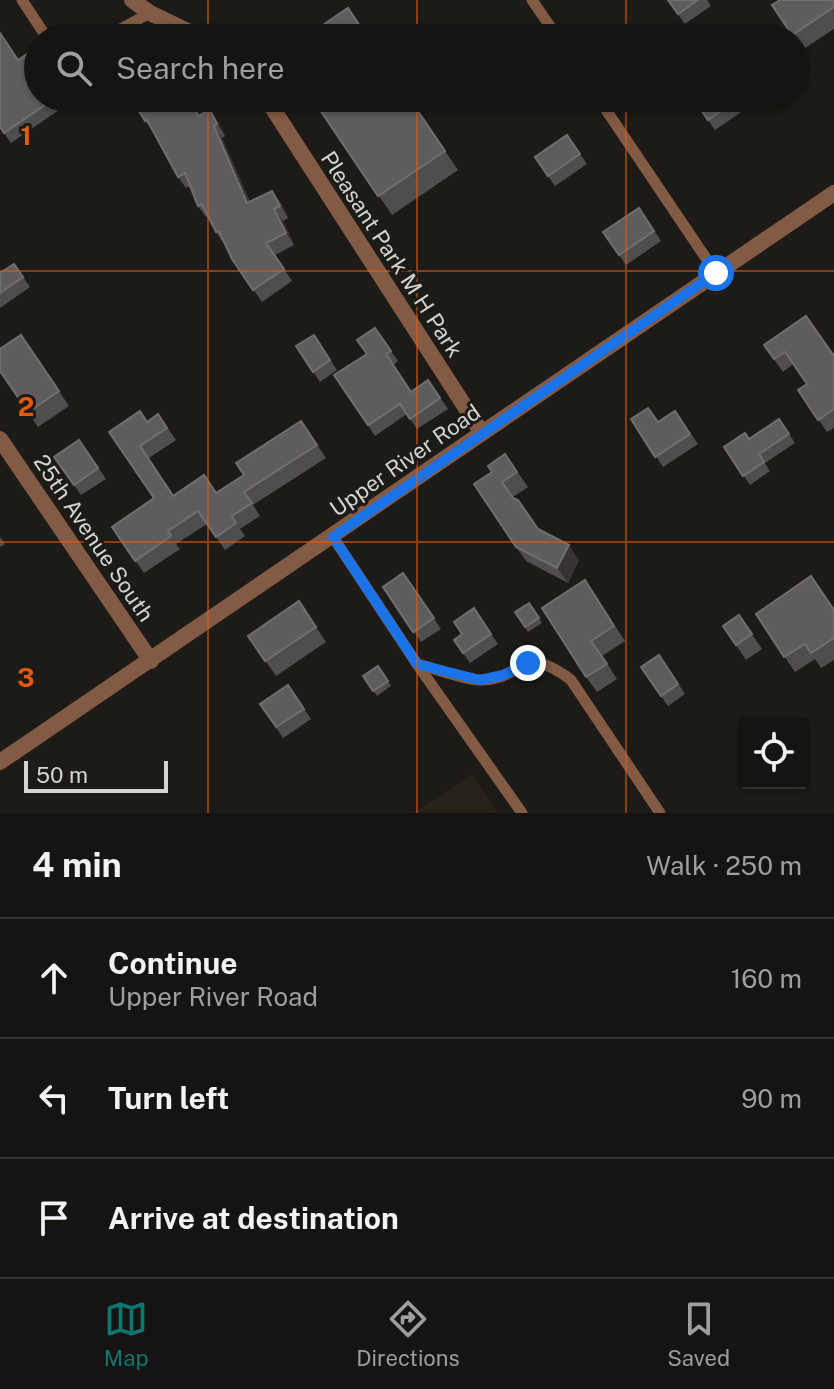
<!DOCTYPE html>
<meta charset="utf-8">
<style>
body{margin:0;font-family:"Public Sans",sans-serif;background:#1f1d1b;color:#f1f3f6}
.controls{position:absolute;right:24px;bottom:24px;display:grid;overflow:hidden;border-radius:8px;box-shadow:0 2px 6px #0004}
.controls button{width:72px;height:72px;display:grid;place-items:center;padding:0;border:0;border-bottom:2px solid #353332;background:#161412;color:#f1f3f6;font:40px sans-serif}
.scale{position:absolute;left:24px;bottom:20px;width:144px;box-sizing:border-box;padding-left:8px;border:4px solid #d5d4d2;border-top:0;font-size:22px;line-height:28px;white-space:nowrap;color:#d5d4d2;-webkit-text-stroke:6px #1d1b18;paint-order:stroke}
.stop{position:absolute;width:24px;height:24px;margin:-18px;border:6px solid #1a73e8;border-radius:50%;background:#fff}
.stop.end{background:#1a73e8;border-color:#fff;box-shadow:0 2px 8px #0008}
.list{margin:0;padding:0;list-style:none}
h2{display:flex;justify-content:space-between;align-items:center;height:104px;margin:0;padding:0 32px;font-size:34px}
h2 small{font-size:26px;font-weight:400;color:#9e9e9f}
.list li{display:grid;grid-template-columns:52px 1fr auto;gap:24px;align-items:center;box-sizing:border-box;height:120px;padding:0 32px;border-top:2px solid #353332}
.list b{display:block;font-size:30px;white-space:nowrap}
.list p{margin:0;font-size:26px;white-space:nowrap;color:#9e9e9f}
.list em{font-size:26px;font-style:normal;color:#9e9e9f}
.icon{flex:none;width:44px;height:44px;fill:none;stroke:currentColor;stroke-width:2;stroke-linecap:round;stroke-linejoin:round}
.map{position:relative;flex:none;width:834px;height:813px;overflow:hidden}
.search{position:absolute;background:#161412;box-shadow:0 2px 6px #0004;left:24px;right:24px;top:24px;height:88px;display:flex;align-items:center;gap:20px;box-sizing:border-box;padding:0 28px;border-radius:44px;color:#9e9e9f;font-size:30px}
.sheet{height:464px;background:#161412}
nav{display:flex;justify-content:space-around;align-items:center;box-sizing:border-box;height:112px;border-top:2px solid #353332;background:#161412;font-size:22px;color:#9e9e9f}
nav a{display:grid;justify-items:center;gap:4px}
nav .on{color:#0f766e}
.map>svg:first-child{display:block}
.built{fill:#262119}
.lines{fill:none;stroke-linecap:round;stroke-linejoin:round}
.lane{stroke:#835b45;stroke-width:11}
.street{stroke:#835b45;stroke-width:16}
.wall{fill:#504d50}
.shaded-wall{fill:#363334}
.building{fill:#5e5c5e;stroke:#716e70;stroke-width:2}
.route{stroke:#1a73e8;stroke-width:10}
.grid{fill:none;stroke:#e8590c;stroke-width:2;stroke-opacity:0.55}
.labels{text-anchor:middle;stroke-width:6;stroke-linejoin:round;paint-order:stroke}
.street-label{font-size:22px;fill:#d5d4d2;stroke:#1d1b18}
.grid-label{font-size:26px;text-anchor:middle;font-weight:bold;fill:#e8590c;stroke:#1d1b18;stroke-width:6;stroke-linejoin:round;paint-order:stroke}
</style>
<div class="map">
<svg width="834" height="813" viewBox="0 0 834 813">
<rect width="100%" height="100%" fill="#1d1b18"/>
<!-- built -->
<path class="built" d="M472 774 498 813H413Z"/>
<g class="lines">
<!-- lane -->
<g class="lane">
<path d="M22 0 47 38"/>
<path d="M532 0 558 38"/>
<path d="M104 38 150 13"/>
<path d="M598 98 716 273"/>
<path d="M333 537 417 664"/>
<path d="M522 813 417 664C437 669 459 678 478 680 521 682 522 642 571 680L660 813"/>
</g>
<!-- street -->
<g class="street">
<path d="M132 0 150 13 202 38"/>
<path d="M266 98 482 433"/>
<path d="M0 439 151 661"/>
<path d="M0 762 834 193"/>
</g>
</g>
<!-- wall -->
<g class="wall">
<path d="M668 0H707L711 6 685 24Z"/>
<path d="M834 0V29L802 50 796 41V38H794L772 5Z"/>
<path d="M38 98H66L69 103 11 143 0 127Z"/>
<path d="M131 98 200 115 218 122 225 136 222 138 250 202 272 191 281 203 288 218 283 221 294 245 275 255 292 281 262 302 232 259 225 244H224L216 232 208 216 206 217 198 206 190 186 186 188 178 177 154 132 145 121Z"/>
<path d="M312 98H409L458 170 392 215Z"/>
<path d="M693 98H744L750 106 715 130Z"/>
<path d="M567 135 587 164 555 186 535 157Z"/>
<path d="M639 208 661 241 626 265 603 232Z"/>
<path d="M14 264 30 287 0 308V273Z"/>
<path d="M375 328 398 361 393 365 411 391 428 380 448 409 417 429 407 414 375 436 334 375 367 354Z"/>
<path d="M21 335 69 406 38 427 0 371Z"/>
<path d="M314 335 337 370 320 382 296 346Z"/>
<path d="M764 345 834 356V428L827 432 798 390 807 384 793 364 783 372Z"/>
<path d="M675 411 698 444 663 467 631 419 658 422Z"/>
<path d="M158 414 176 440 149 458 174 496 216 493 244 475 301 421 326 458 253 505 260 516 240 529 245 536 225 550 207 524 176 544 180 549 144 573 112 527 154 498 109 432 147 422Z"/>
<path d="M779 419 795 443 765 463 770 471 750 485 724 447 749 439Z"/>
<path d="M79 440 106 479 81 495 54 457Z"/>
<path d="M505 454 528 487 513 497 538 529 579 560 568 583 526 561 516 547 492 472Z"/>
<path d="M0 537 5 544 0 547Z"/>
<path d="M403 573 441 629 421 642 383 587Z"/>
<path d="M595 595 625 641 602 656 617 679 597 692 586 677Z"/>
<path d="M299 601 326 642 276 676 248 636Z"/>
<path d="M529 603 542 623 528 632 515 612Z"/>
<path d="M474 608 498 644 470 663 454 640 462 634Z"/>
<path d="M834 609V660L821 668 815 659 795 672 756 614Z"/>
<path d="M739 615 762 649 746 660 723 626Z"/>
<path d="M659 655 685 694 668 706 641 667Z"/>
<path d="M378 666 391 686 377 696 363 676Z"/>
<path d="M288 685 311 719 283 738 260 704Z"/>
</g>
<!-- shaded-wall -->
<g class="shaded-wall">
<path d="M190 98H192L206 128 198 116Z"/>
<path d="M210 110 218 122 225 136 217 124Z"/>
<path d="M214 126 222 138 255 215 247 203Z"/>
<path d="M272 191 281 203 288 218 280 206Z"/>
<path d="M274 209 283 221 294 245 286 233Z"/>
<path d="M569 545 579 560 568 583 557 568Z"/>
</g>
<!-- building -->
<g class="building">
<path d="M668 0H698L678 14Z"/>
<path d="M780 0H834V7L792 35 772 5Z"/>
<path d="M348 8 368 38H304Z"/>
<path d="M0 33 18 60 30 52 38 66V98H55L4 133 0 127Z"/>
<path d="M131 98H190L198 116 210 110 217 124 214 126 247 203 272 191 280 206 274 209 286 233 266 243 284 269 253 290 232 259 219 231 216 232 202 204 198 206 185 173 178 177 147 120 145 121Z"/>
<path d="M312 98H409L445 151 378 196Z"/>
<path d="M693 98H740L708 120Z"/>
<path d="M567 135 580 154 548 176 535 157Z"/>
<path d="M639 208 654 231 619 255 603 232Z"/>
<path d="M14 264 23 277 0 293V273Z"/>
<path d="M806 316 834 356V409L818 420 798 390 807 384 785 352 774 359 764 345Z"/>
<path d="M375 328 391 351 386 354 411 392 428 380 440 398 410 419 400 404 368 425 334 375 367 354 357 340Z"/>
<path d="M21 335 59 391 28 412 0 371V349Z"/>
<path d="M314 335 330 360 313 372 296 346Z"/>
<path d="M648 408 658 422 675 411 690 434 655 457 631 419Z"/>
<path d="M140 411 147 422 158 414 167 428 140 446 173 496 204 475 216 493 244 475 236 463 301 421 317 445 244 492 252 503 232 516 236 523 216 537 198 511 168 531 171 536 135 561 112 527 154 498 109 432Z"/>
<path d="M779 419 789 434 759 454 764 462 743 476 724 447 745 433 749 439Z"/>
<path d="M79 440 98 468 74 485 54 457Z"/>
<path d="M505 454 517 472 502 482 513 498 518 500 538 529 569 545 557 568 516 547 474 484 492 472 488 466Z"/>
<path d="M403 573 434 618 413 632 383 587Z"/>
<path d="M811 576 834 610V638L811 653 805 644 784 657 756 614Z"/>
<path d="M585 580 614 626 591 641 607 664 586 677 542 608Z"/>
<path d="M299 601 316 627 265 661 248 636Z"/>
<path d="M529 603 539 618 525 627 515 612Z"/>
<path d="M474 608 491 634 463 653 454 640 462 634 454 622Z"/>
<path d="M739 615 752 634 736 645 723 626Z"/>
<path d="M659 655 678 684 661 696 641 667Z"/>
<path d="M378 666 388 681 373 691 363 676Z"/>
<path d="M288 685 304 709 276 727 260 704Z"/>
</g>
<g class="lines">
<!-- route -->
<path class="route" d="M528 663 503 675 480 680 417 664 333 537 716 273"/>
</g>
<!-- grid -->
<path class="grid" d="M208 0V38M417 0V38M626 0V38M208 98V813M417 98V813M626 98V813M0 271H834M0 542H834"/>
<g class="labels">
<!-- street labels -->
<g class="street-label">
<text transform="translate(392 254) rotate(57)" y="8">Pleasant Park M H Park</text>
<text transform="translate(405 460) rotate(-35)" y="8">Upper River Road</text>
<text transform="translate(94 538) rotate(56)" y="8">25th Avenue South</text>
</g>
</g>
<g class="grid-label">
<text x="26" y="145">1</text>
<text x="26" y="416">2</text>
<text x="26" y="687">3</text>
</g>
</svg>
<div class="controls">
<button><svg class="icon" aria-label="locate" viewBox="0 0 24 24"><circle cx="12" cy="12" r="6"/><path d="M12 2v4M12 18v4M2 12h4M18 12h4"/></svg></button>
</div>
<div class="scale">50 m</div>
<div class="stop" style="left:716px;top:273px"></div>
<div class="stop end" style="left:528px;top:663px"></div>
<div class="search"><svg class="icon" aria-label="search" viewBox="0 0 24 24"><circle cx="10" cy="10" r="6"/><path d="M15 15l6 6"/></svg>Search here</div>
</div>
<section class="sheet">
<h2>4 min<small>Walk · 250 m</small></h2>
<ul class="list">
<li><svg class="icon" aria-label="ahead" viewBox="0 0 24 24"><path d="M12 20V5M6 11l6-6 6 6"/></svg><div><b>Continue</b><p>Upper River Road</p></div><em>160 m</em></li>
<li><svg class="icon" aria-label="left" viewBox="0 0 24 24"><path d="M17 20v-9H6M10 6l-5 5 5 5"/></svg><div><b>Turn left</b></div><em>90 m</em></li>
<li><svg class="icon" aria-label="arrive" viewBox="0 0 24 24"><path d="M6 21V4h12l-3 4 3 4H6"/></svg><div><b>Arrive at destination</b></div></li>
</ul>
</section>
<nav>
<a class="on"><svg class="icon" aria-label="map" viewBox="0 0 24 24"><path d="M3 6l6-2 6 2 6-2v14l-6 2-6-2-6 2zM9 4v14M15 6v14"/></svg>Map</a>
<a><svg class="icon" aria-label="directions" viewBox="0 0 24 24"><path d="M12 3l9 9-9 9-9-9zM9 14v-3h6M13 9l2 2-2 2"/></svg>Directions</a>
<a><svg class="icon" aria-label="saved" viewBox="0 0 24 24"><path d="M7 4h10v16l-5-4-5 4z"/></svg>Saved</a>
</nav>
